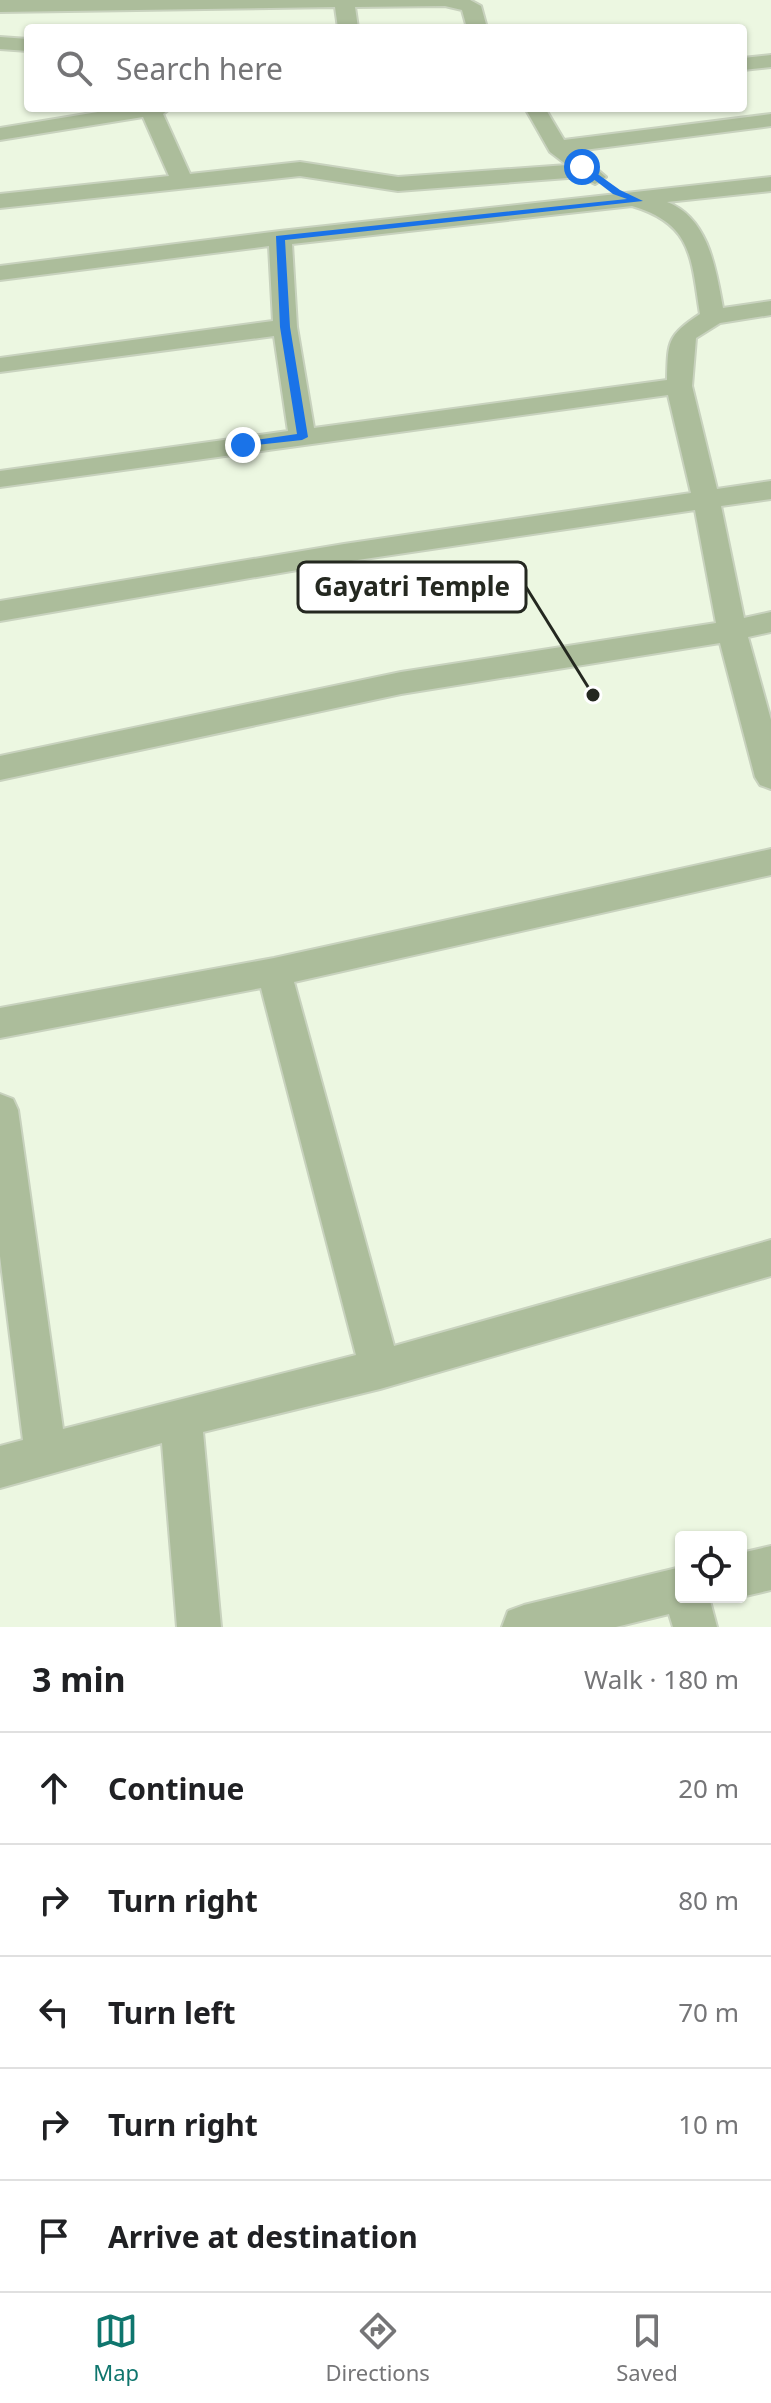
<!DOCTYPE html>
<meta charset="utf-8">
<style>
body{margin:0;font-family:"Noto Sans",sans-serif;background:#f2f2f2;color:#202124}
.controls{position:absolute;right:24px;bottom:24px;display:grid;overflow:hidden;border-radius:8px;box-shadow:0 2px 6px #0004}
.controls button{width:72px;height:72px;display:grid;place-items:center;padding:0;border:0;border-bottom:2px solid #e0e0e0;background:#fff;color:#202124;font:40px sans-serif}
.stop{position:absolute;width:24px;height:24px;margin:-18px;border:6px solid #1a73e8;border-radius:50%;background:#fff}
.stop.end{background:#1a73e8;border-color:#fff;box-shadow:0 2px 8px #0008}
.list{margin:0;padding:0;list-style:none}
h2{display:flex;justify-content:space-between;align-items:center;height:104px;margin:0;padding:0 32px;font-size:34px}
h2 small{font-size:26px;font-weight:400;color:#757577}
.list li{display:grid;grid-template-columns:52px 1fr auto;gap:24px;align-items:center;box-sizing:border-box;height:112px;padding:0 32px;border-top:2px solid #e0e0e0}
.list b{display:block;font-size:30px;white-space:nowrap}
.list em{font-size:26px;font-style:normal;color:#757577}
.icon{flex:none;width:44px;height:44px;fill:none;stroke:currentColor;stroke-width:2;stroke-linecap:round;stroke-linejoin:round}
.map{position:relative;flex:none;width:771px;height:1627px;overflow:hidden}
.search{position:absolute;background:#fff;box-shadow:0 2px 6px #0004;left:24px;right:24px;top:24px;height:88px;display:flex;align-items:center;gap:20px;box-sizing:border-box;padding:0 28px;border-radius:8px;color:#757577;font-size:30px}
.sheet{height:664px;background:#fff}
nav{display:flex;justify-content:space-around;align-items:center;box-sizing:border-box;height:112px;border-top:2px solid #e0e0e0;background:#fff;font-size:22px;color:#757577}
nav a{display:grid;justify-items:center;gap:4px}
nav .on{color:#0f766e}
.map>svg:first-child{display:block}
.lines{fill:none;stroke-linecap:round;stroke-linejoin:round}
.street-casing{stroke:#c8d2be;stroke-width:4}
.street{fill:#acbd9b;fill-rule:evenodd}
.route{fill:#1a73e8}
.leader{fill:none;stroke:#242820;stroke-width:3}
.callout-dot{fill:#242820;stroke:#fff;stroke-width:3}
.callout{fill:#fff;stroke:#242820;stroke-width:3}
.callout-label{font-size:26px;text-anchor:middle;font-weight:bold;fill:#242820}
</style>
<div class="map">
<svg width="771" height="1627" viewBox="0 0 771 1627">
<rect width="100%" height="100%" fill="#ecf7e1"/>
<g class="lines">
<defs>
<g id="street">
<path d="M0 0H470L481 6 487 28H467L462 10 445 6 355 7 358 28H338L335 7 0 12Z"/>
<path d="M0 37 28 39V51L0 49Z"/>
<path d="M771 55V67L743 70V58Z"/>
<path d="M122 108H171L163 114 190 174 300 162 398 177 567 165 550 152 525 108H545L564 140 771 114V126L576 151 606 177 595 184 581 177 398 191 300 176 0 208V194L169 176 143 117 0 140V128Z"/>
<path d="M771 177V191L667 202C709 218 716 270 723 308L771 301V315L720 323 696 338 692 386 717 489 771 481V499L721 506 744 618 771 612V632L748 637 771 720V789L760 785 755 777 720 643 401 694 0 780V756L401 672 716 623 695 510 344 562 0 621V601L344 544 691 493 668 395 0 487V471L288 431 274 336 0 372V358L273 321 269 246 0 280V266L280 231ZM632 206C693 224 691 258 700 314 667 336 668 341 667 380L314 428 297 327 292 244Z"/>
<path d="M771 849V875L294 982 394 1346 771 1240V1276L380 1389 203 1432 221 1627H177L162 1443 0 1488V1446L23 1440 0 1256V1094L13 1099 18 1110 63 1429 356 1355 261 988 0 1038V1008L274 958Z"/>
<path d="M771 1546V1590L741 1597V1553Z"/>
<path d="M681 1567V1597H709L717 1627H673L669 1614 616 1627H502L508 1611 524 1605Z"/>
</g>
</defs>
<!-- street casing -->
<use href="#street" class="street-casing"/>
<!-- street -->
<use href="#street" class="street"/>
</g>
<!-- route -->
<path class="route" d="M579 165H585L620 190 643 201 285 240 290 327 308 437 302 440 239 447V442H243L297 434 280 327 276 236 627 199 613 194 579 168Z"/>
<!-- callouts -->
<path class="leader" d="M593 695L526 587"/>
<circle class="callout-dot" cx="593" cy="695" r="8"/>
<rect class="callout" x="298" y="562" width="228" height="50" rx="8"/>
<g class="callout-label">
<text x="412" y="596">Gayatri Temple</text>
</g>
</svg>
<div class="controls">
<button><svg class="icon" aria-label="locate" viewBox="0 0 24 24"><circle cx="12" cy="12" r="6"/><path d="M12 2v4M12 18v4M2 12h4M18 12h4"/></svg></button>
</div>
<div class="stop" style="left:582px;top:167px"></div>
<div class="stop end" style="left:243px;top:445px"></div>
<div class="search"><svg class="icon" aria-label="search" viewBox="0 0 24 24"><circle cx="10" cy="10" r="6"/><path d="M15 15l6 6"/></svg>Search here</div>
</div>
<section class="sheet">
<h2>3 min<small>Walk · 180 m</small></h2>
<ul class="list">
<li><svg class="icon" aria-label="ahead" viewBox="0 0 24 24"><path d="M12 20V5M6 11l6-6 6 6"/></svg><div><b>Continue</b></div><em>20 m</em></li>
<li><svg class="icon" aria-label="right" viewBox="0 0 24 24"><path d="M7 20v-9h11M14 6l5 5-5 5"/></svg><div><b>Turn right</b></div><em>80 m</em></li>
<li><svg class="icon" aria-label="left" viewBox="0 0 24 24"><path d="M17 20v-9H6M10 6l-5 5 5 5"/></svg><div><b>Turn left</b></div><em>70 m</em></li>
<li><svg class="icon" aria-label="right" viewBox="0 0 24 24"><path d="M7 20v-9h11M14 6l5 5-5 5"/></svg><div><b>Turn right</b></div><em>10 m</em></li>
<li><svg class="icon" aria-label="arrive" viewBox="0 0 24 24"><path d="M6 21V4h12l-3 4 3 4H6"/></svg><div><b>Arrive at destination</b></div></li>
</ul>
</section>
<nav>
<a class="on"><svg class="icon" aria-label="map" viewBox="0 0 24 24"><path d="M3 6l6-2 6 2 6-2v14l-6 2-6-2-6 2zM9 4v14M15 6v14"/></svg>Map</a>
<a><svg class="icon" aria-label="directions" viewBox="0 0 24 24"><path d="M12 3l9 9-9 9-9-9zM9 14v-3h6M13 9l2 2-2 2"/></svg>Directions</a>
<a><svg class="icon" aria-label="saved" viewBox="0 0 24 24"><path d="M7 4h10v16l-5-4-5 4z"/></svg>Saved</a>
</nav>
